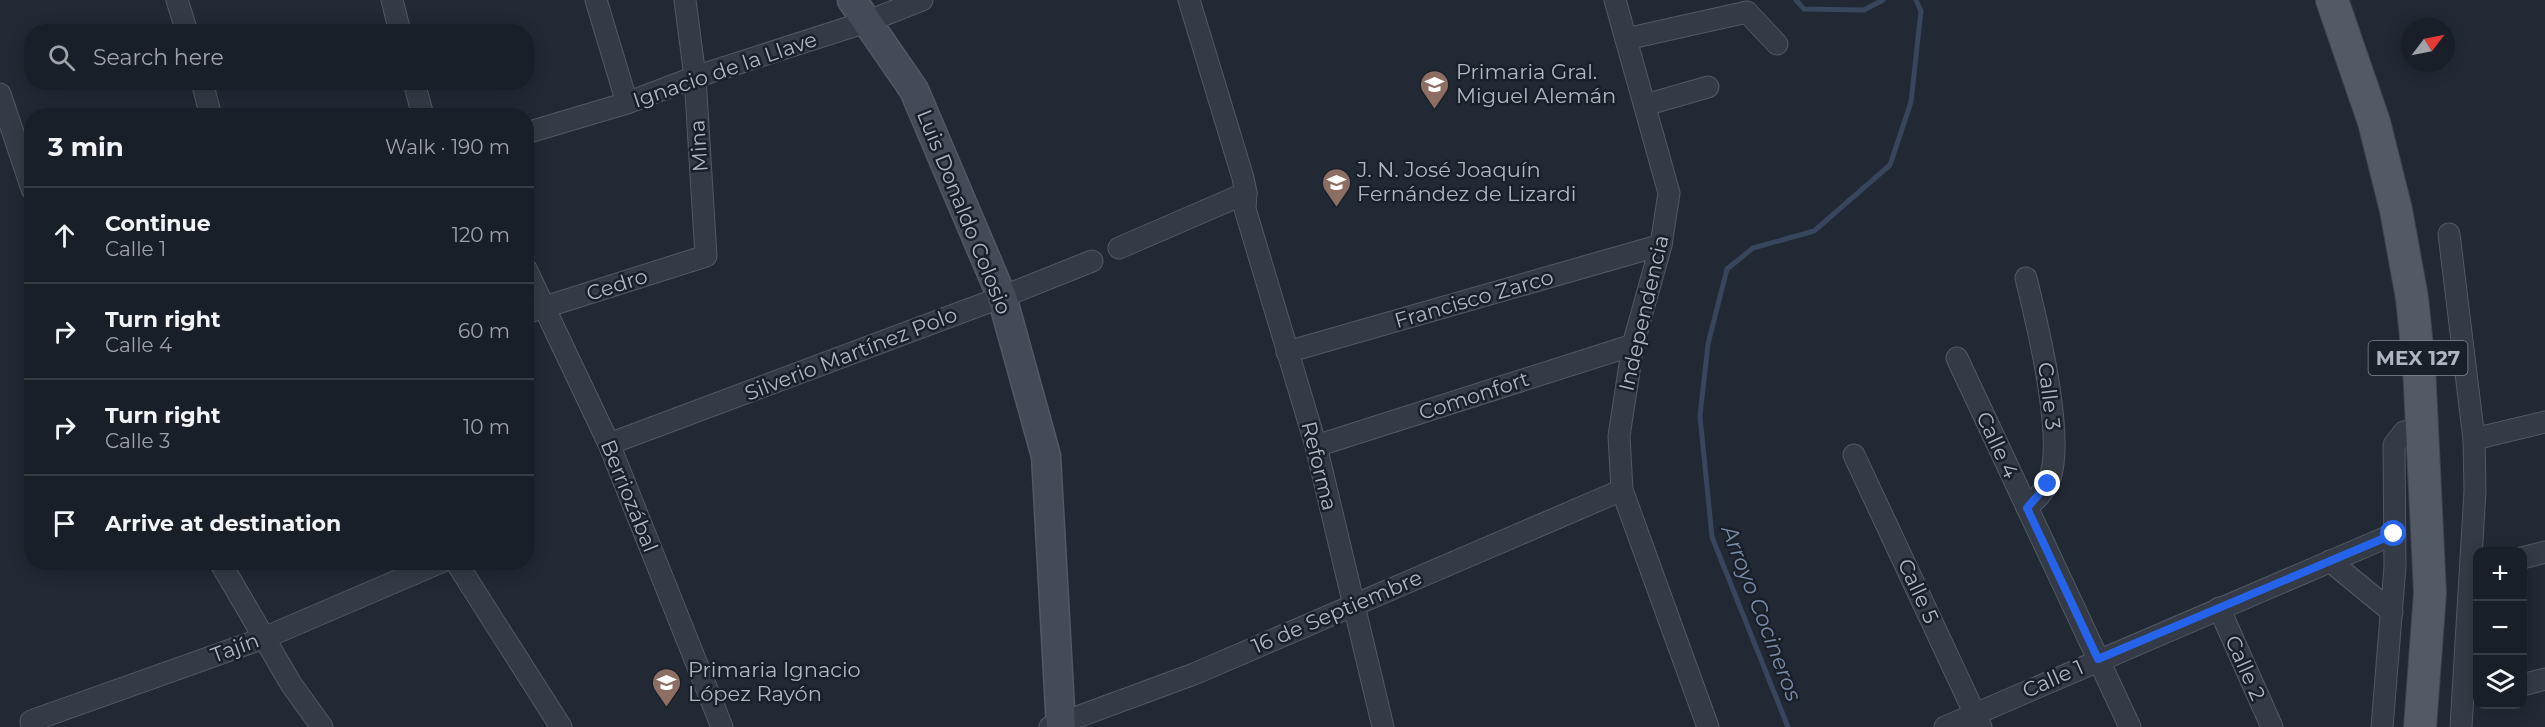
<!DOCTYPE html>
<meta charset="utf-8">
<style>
body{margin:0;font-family:Montserrat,sans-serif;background:#222730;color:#f1f3f6}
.controls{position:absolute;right:18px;bottom:18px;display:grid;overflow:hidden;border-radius:12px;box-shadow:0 3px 15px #0003}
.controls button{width:54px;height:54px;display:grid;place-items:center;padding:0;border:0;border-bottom:2px solid #373d45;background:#191f28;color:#f1f3f6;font:30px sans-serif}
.compass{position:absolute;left:2401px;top:18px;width:54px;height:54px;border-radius:50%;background:#191f28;box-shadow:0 3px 15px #0003;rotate:58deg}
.stop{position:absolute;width:18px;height:18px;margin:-14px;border:4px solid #2563eb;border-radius:50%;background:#fff}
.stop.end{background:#2563eb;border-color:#fff;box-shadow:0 2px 6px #0008}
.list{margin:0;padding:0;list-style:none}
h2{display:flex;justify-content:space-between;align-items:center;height:78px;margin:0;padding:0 24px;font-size:26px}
h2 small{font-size:20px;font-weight:400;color:#9fa2a8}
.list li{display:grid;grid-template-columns:39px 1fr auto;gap:18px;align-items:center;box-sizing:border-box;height:96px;padding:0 24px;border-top:2px solid #373d45}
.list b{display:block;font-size:22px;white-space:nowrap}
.list p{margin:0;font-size:20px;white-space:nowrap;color:#9fa2a8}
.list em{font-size:20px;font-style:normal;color:#9fa2a8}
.icon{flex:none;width:33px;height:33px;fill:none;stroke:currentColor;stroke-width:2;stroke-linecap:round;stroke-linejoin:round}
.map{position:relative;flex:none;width:2545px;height:727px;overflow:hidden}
.search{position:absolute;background:#191f28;box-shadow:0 3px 15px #0003;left:24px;top:24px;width:510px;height:66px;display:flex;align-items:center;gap:15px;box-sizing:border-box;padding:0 21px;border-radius:24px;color:#9fa2a8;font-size:22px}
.panel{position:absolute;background:#191f28;box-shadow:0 3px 15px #0003;left:24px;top:108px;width:510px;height:462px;border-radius:24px}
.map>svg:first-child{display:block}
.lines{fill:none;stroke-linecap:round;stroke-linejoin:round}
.stream{stroke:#37465d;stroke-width:5}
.minor-casing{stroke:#525964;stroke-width:23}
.secondary-casing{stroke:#525964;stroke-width:31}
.primary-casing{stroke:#3e444f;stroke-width:34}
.minor{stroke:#343b46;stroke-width:21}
.secondary{stroke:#434a58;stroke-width:28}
.primary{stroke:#525a66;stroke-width:32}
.route{stroke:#2563eb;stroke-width:8}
.labels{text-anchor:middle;stroke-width:5;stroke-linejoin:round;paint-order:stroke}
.shield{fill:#1a202a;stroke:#828995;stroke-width:1.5}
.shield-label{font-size:20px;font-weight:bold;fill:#afb6c3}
.street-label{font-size:21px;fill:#afb6c3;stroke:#1a202a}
.poi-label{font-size:21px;fill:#afb6c3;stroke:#1a202a;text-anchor:start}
.water-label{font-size:22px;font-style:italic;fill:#788caa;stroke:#1a202a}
</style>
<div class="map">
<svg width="2545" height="727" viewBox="0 0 2545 727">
<rect width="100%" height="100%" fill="#212935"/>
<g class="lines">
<!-- stream -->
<g class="stream">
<path d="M1796 0 1804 9 1864 10 1883 0"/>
<path d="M1788 727 1712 537 1700 416 1708 344 1727 269 1753 248 1814 231 1890 165 1911 102 1921 11 1916 0"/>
</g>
<defs>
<g id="minor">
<path d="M177 0 187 32"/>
<path d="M392 0 400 32"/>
<path d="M596 0 627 103"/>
<path d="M1189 0 1243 178 1246 193 1245 209 1316 446 1383 727"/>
<path d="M1615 0 1669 193 1661 245 1633 345 1619 436 1622 490 1708 727"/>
<path d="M1626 39 1747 12 1777 44"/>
<path d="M202 82 211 116"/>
<path d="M414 82 423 116"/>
<path d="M0 94 32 189"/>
<path d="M1645 105 1708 87"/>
<path d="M526 133 627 103 695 77 866 22 922 0"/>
<path d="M2449 234 2474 439 2475 491 2461 727"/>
<path d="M1119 248 1246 193"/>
<path d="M526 269 609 444 722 727"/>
<path d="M2026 278C2037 323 2067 443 2048 483 2044 492 2034 501 2027 508"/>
<path d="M526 313 706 256 695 77 685 0"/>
<path d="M1287 352 1661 245"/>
<path d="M1957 358 2130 727"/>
<path d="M2419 366 2464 360"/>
<path d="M2474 439 2545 422"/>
<path d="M609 444 1002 297 1092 261"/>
<path d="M1316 446 1633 345"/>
<path d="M1854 455 1981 727"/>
<path d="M2522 558 2545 552"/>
<path d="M2330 561 2392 612"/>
<path d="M220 562 291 684 322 727"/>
<path d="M456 562 561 727"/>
<path d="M2219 608 2272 727"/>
<path d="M2522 685 2545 679"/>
<path d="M32 727 31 721 264 638 441 562"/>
<path d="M1050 727 1194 674 1622 490"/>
<path d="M1945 727 2394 534"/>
<path d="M2382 727 2395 567 2394 445 2404 432 2422 428"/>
</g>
<path id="secondary" d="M852 0 914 90 1002 297 1046 456 1061 727"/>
<path id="primary" d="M2332 0 2374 122 2396 210 2412 298 2419 366 2430 593 2420 727"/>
</defs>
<!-- minor casing -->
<use href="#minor" class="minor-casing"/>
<!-- secondary casing -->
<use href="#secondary" class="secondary-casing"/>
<!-- primary casing -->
<use href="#primary" class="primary-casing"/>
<!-- minor -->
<use href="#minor" class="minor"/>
<!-- secondary -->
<use href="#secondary" class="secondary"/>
<!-- primary -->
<use href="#primary" class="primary"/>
</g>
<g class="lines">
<!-- route -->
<path class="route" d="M2048 484 2027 508 2098 659 2394 534"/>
</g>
<!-- icons -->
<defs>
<symbol id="school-pin" viewBox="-11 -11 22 30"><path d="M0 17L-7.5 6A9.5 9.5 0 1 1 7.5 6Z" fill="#8d6e63" stroke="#1a202a"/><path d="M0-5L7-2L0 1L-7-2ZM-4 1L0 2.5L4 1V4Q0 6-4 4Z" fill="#fff"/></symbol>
</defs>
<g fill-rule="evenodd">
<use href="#school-pin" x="1418" y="68" width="33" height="45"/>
<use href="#school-pin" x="1320" y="166" width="33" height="45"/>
<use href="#school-pin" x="650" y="666" width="33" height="45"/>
</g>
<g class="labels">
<!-- shield labels -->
<rect class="shield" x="2368.5" y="341" width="99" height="34" rx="4.5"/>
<g class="shield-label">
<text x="2418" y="365">MEX 127</text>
</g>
<!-- street labels -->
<g class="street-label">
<text transform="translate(725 70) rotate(-19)" y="7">Ignacio de la Llave</text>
<text transform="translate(699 146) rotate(-94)" y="7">Mina</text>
<text transform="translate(964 212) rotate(68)" y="7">Luis Donaldo Colosio</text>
<text transform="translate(617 285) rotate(-18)" y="7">Cedro</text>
<text transform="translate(1474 299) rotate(-16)" y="7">Francisco Zarco</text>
<text transform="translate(1644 313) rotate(-77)" y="7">Independencia</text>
<text transform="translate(851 354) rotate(-21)" y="7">Silverio Martínez Polo</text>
<text transform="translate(1474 396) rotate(-18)" y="7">Comonfort</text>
<text transform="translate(2049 396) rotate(83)" y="7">Calle 3</text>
<text transform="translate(1997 445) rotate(65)" y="7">Calle 4</text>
<text transform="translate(1319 466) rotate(76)" y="7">Reforma</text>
<text transform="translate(629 496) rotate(68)" y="7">Berriozábal</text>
<text transform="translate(1918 591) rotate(65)" y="7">Calle 5</text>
<text transform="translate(1337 612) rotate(-23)" y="7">16 de Septiembre</text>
<text transform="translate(235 648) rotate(-20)" y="7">Tajín</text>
<text transform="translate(2245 668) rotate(66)" y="7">Calle 2</text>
<text transform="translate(2053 679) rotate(-24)" y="7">Calle 1</text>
</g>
<!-- poi labels -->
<g class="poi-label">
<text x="1456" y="79">Primaria Gral.<tspan x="1456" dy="24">Miguel Alemán</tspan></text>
<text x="1357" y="177">J. N. José Joaquín<tspan x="1357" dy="24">Fernández de Lizardi</tspan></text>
<text x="688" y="677">Primaria Ignacio<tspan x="688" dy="24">López Rayón</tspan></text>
</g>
<!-- water labels -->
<g class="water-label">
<text transform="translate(1762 613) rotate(69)" y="8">Arroyo Cocineros</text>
</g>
</g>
</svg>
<div class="controls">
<button>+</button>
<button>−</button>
<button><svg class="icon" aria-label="layers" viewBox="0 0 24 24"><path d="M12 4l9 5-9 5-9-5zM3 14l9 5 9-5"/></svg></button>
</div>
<svg class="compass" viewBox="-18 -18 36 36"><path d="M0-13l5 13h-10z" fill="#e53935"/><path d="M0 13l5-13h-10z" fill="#9fa2a8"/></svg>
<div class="stop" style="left:2394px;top:534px"></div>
<div class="stop end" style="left:2048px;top:484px"></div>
<div class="search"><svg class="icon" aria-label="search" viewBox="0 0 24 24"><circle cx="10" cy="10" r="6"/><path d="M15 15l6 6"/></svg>Search here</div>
<section class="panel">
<h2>3 min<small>Walk · 190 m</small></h2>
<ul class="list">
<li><svg class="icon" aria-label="ahead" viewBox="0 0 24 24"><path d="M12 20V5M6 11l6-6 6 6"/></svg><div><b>Continue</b><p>Calle 1</p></div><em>120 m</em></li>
<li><svg class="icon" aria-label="right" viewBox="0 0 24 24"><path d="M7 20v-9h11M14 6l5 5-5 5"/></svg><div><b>Turn right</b><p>Calle 4</p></div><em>60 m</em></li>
<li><svg class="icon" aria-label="right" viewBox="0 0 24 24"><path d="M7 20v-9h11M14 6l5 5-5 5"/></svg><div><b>Turn right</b><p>Calle 3</p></div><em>10 m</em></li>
<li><svg class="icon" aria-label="arrive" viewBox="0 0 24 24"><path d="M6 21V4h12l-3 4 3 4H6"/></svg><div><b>Arrive at destination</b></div></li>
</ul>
</section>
</div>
